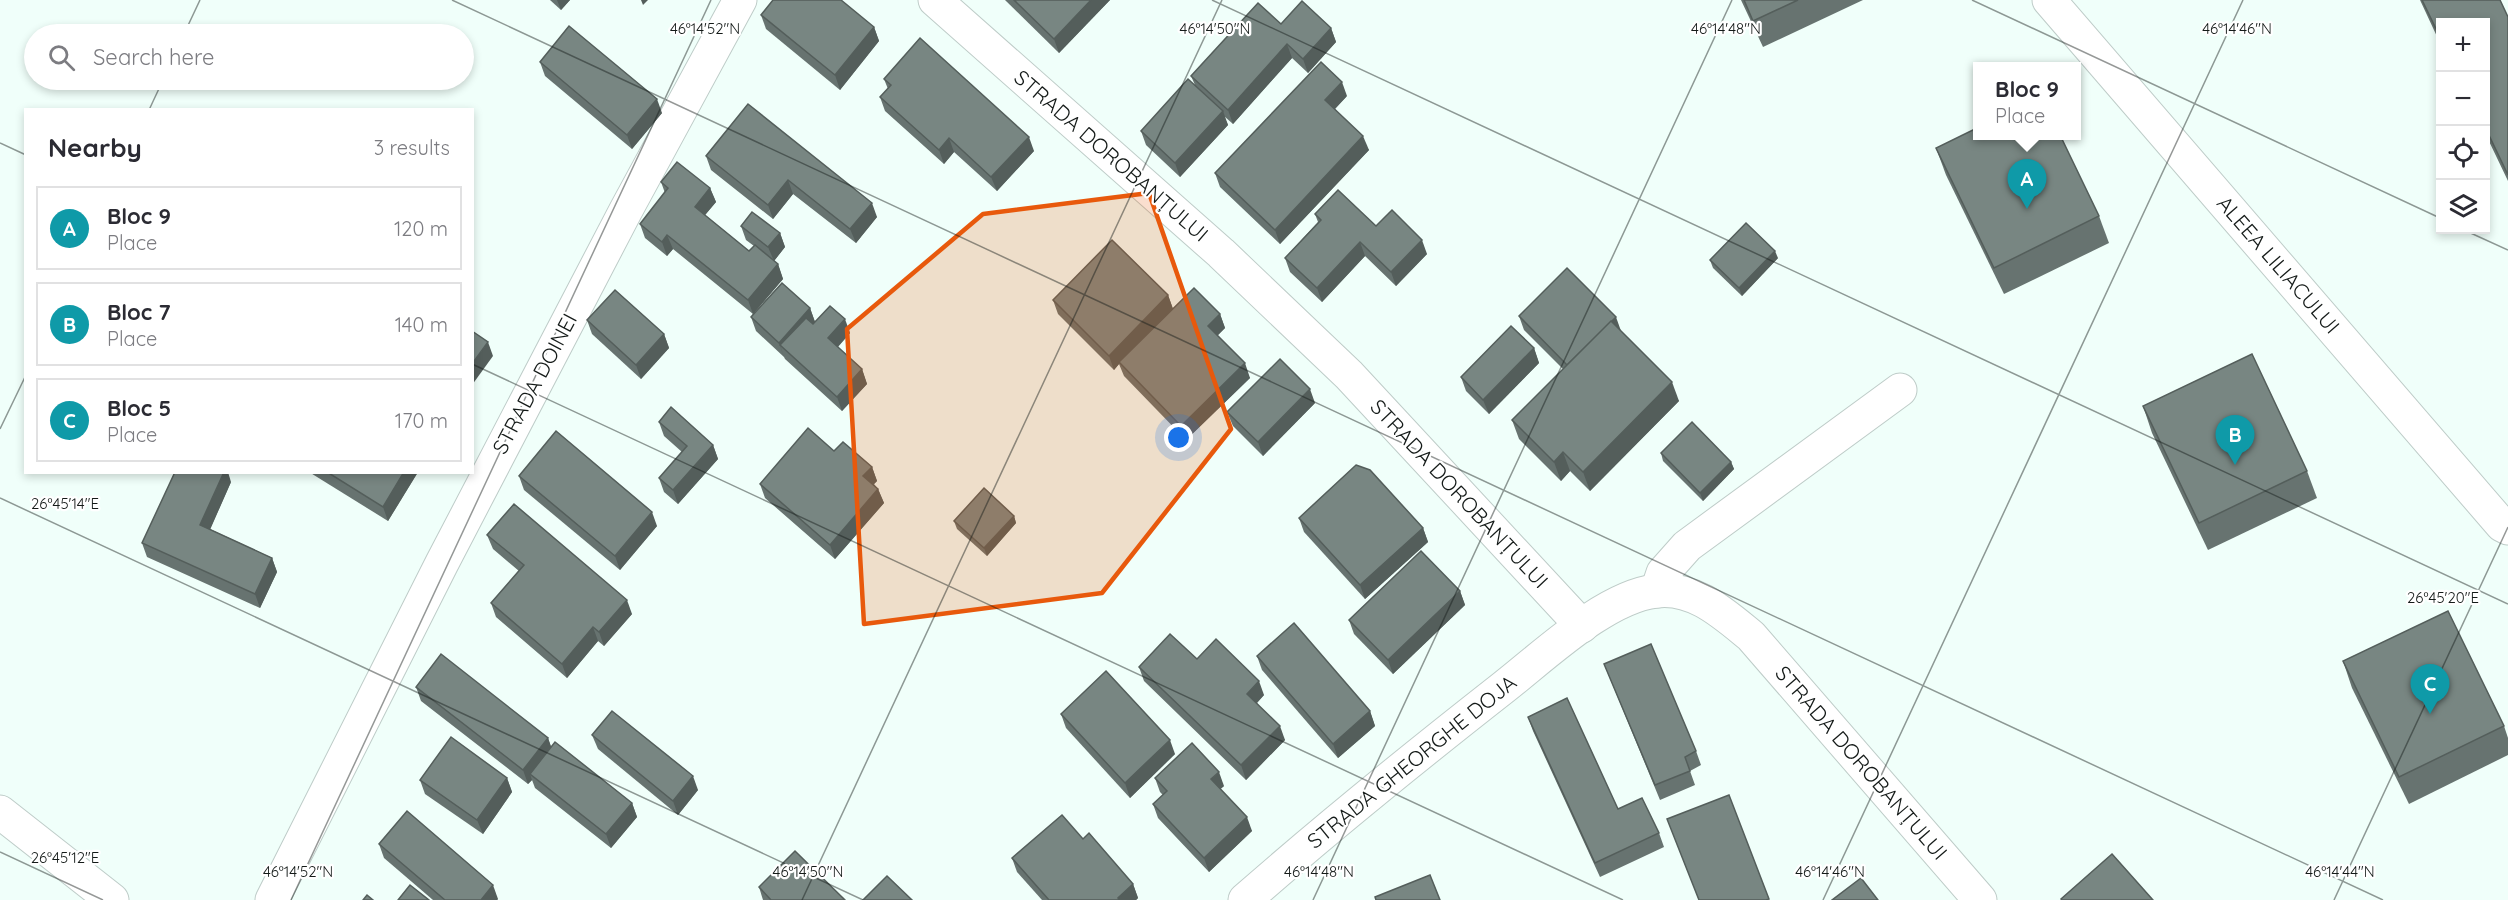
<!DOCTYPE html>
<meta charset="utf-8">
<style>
body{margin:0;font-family:Quicksand,sans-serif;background:#f7f7f7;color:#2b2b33}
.controls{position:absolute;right:18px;top:18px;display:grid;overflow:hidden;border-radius:0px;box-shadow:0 3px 9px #0003}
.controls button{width:54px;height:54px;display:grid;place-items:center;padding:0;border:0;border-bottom:2px solid #e1e1e2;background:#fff;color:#2b2b33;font:30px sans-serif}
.you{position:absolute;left:1179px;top:438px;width:21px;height:21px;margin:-15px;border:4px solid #fff;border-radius:50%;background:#1a73e8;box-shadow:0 0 0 9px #1a73e833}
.badge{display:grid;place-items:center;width:39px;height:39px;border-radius:50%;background:#7c3aed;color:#fff;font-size:20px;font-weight:700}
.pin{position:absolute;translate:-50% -50px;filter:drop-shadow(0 2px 3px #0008)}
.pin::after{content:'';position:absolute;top:32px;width:21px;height:18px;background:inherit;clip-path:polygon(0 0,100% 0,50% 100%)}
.popup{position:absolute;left:1973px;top:62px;width:108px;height:78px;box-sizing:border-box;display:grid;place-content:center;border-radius:0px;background:#fff;filter:drop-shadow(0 2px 4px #0005);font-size:20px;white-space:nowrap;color:#7c7c81}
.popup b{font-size:22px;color:#2b2b33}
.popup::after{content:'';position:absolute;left:50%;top:100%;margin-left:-12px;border:12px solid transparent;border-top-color:#fff}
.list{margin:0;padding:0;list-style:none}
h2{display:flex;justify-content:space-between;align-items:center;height:78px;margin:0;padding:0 24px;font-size:26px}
h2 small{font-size:20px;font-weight:400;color:#7c7c81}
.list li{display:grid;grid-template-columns:39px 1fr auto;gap:18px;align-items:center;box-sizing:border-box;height:84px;margin:0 12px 12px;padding:0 12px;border:2px solid #e1e1e2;border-radius:0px}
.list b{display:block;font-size:22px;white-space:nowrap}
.list p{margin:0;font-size:20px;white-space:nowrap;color:#7c7c81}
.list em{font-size:20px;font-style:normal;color:#7c7c81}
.icon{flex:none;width:33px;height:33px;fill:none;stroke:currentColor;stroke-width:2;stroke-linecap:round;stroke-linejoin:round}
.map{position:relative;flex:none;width:2508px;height:900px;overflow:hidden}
.search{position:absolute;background:#fff;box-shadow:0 3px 9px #0003;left:24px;top:24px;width:450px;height:66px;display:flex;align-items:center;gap:15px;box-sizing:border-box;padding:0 21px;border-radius:33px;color:#7c7c81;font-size:22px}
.panel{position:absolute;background:#fff;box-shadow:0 3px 9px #0003;left:24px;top:108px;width:450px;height:366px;border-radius:0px}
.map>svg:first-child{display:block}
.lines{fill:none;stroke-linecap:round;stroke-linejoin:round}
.minor-casing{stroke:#beccc8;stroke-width:35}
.minor{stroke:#fff;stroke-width:33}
.wall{fill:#677370}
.shaded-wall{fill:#545e5b}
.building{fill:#788682;stroke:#545e5b;stroke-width:1.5}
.marked{fill:#e8590c;fill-opacity:0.2;stroke:#e8590c;stroke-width:4.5;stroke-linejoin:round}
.ticks{fill:none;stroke:#141a18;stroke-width:1.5;stroke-opacity:0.45}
.labels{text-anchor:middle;stroke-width:4.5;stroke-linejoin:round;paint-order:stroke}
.street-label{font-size:21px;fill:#141a18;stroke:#fff}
.ticks-label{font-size:15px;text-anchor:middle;fill:#141a18;stroke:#fff;stroke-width:4.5;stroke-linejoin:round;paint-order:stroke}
</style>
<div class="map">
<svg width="2508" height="900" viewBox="0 0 2508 900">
<rect width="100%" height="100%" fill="#f0fffa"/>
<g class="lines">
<defs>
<g id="minor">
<path d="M935 0 1221 253 1349 375 1582 626"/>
<path d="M2049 0 2502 525 2508 528"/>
<path d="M1657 591 1663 573 1687 546 1900 390"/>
<path d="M0 812 112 900"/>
<path d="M272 900 442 563 626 210 740 0"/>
<path d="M1245 900C1329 826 1416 756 1504 687 1545 655 1605 597 1656 591 1694 586 1724 614 1751 636L1980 900"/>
</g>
</defs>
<!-- minor casing -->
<use href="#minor" class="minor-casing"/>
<!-- minor -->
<use href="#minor" class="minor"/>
</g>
<!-- wall -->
<g class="wall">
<path d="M550 0H570L561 10Z"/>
<path d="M1005 0H1110L1059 53Z"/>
<path d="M1741 0H1863L1763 47Z"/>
<path d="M2420 0H2500L2508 17V181L2486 135V22H2440V43Z"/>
<path d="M761 15 874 27 879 41 840 90 766 29Z"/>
<path d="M1281 24 1331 28 1336 42 1308 73 1292 58 1233 124 1224 116 1228 125 1180 177 1146 145 1141 131 1195 85 1191 76Z"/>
<path d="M540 62 662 113 632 149 545 76Z"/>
<path d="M884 79 1034 151 997 191 954 152 944 164 885 111 880 97 888 89Z"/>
<path d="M1347 96 1335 109 1369 150 1280 244 1220 187 1215 173Z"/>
<path d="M748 104 877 217 856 243 793 194 773 219 711 170 706 156Z"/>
<path d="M1936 148 2099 216 2109 243 2004 294 1946 175Z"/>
<path d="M661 182 710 188 716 202 705 215 749 251 754 246 746 240 741 226 780 233 785 247 774 261 778 264 783 279 755 312 810 308 815 322 850 333 838 347 862 369 867 384 842 411 785 359 784 357 756 331 751 317 753 314 673 249 667 256 645 238 640 224 665 193Z"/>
<path d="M1315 214 1376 226 1427 254 1396 286 1365 256 1322 302 1290 272 1285 258 1318 222Z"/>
<path d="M1778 258 1742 296 1713 268 1710 260Z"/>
<path d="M1168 295 1173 309 1220 314 1225 328 1217 336 1250 378 1186 440 1124 376 1119 364 1114 370 1058 314 1053 300Z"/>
<path d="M1519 316 1620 330 1679 401 1590 491 1570 471 1561 481 1519 439 1512 420 1563 369 1524 330Z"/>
<path d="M587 320 664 334 669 348 641 379 592 334Z"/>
<path d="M1534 348 1539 363 1489 414 1466 391 1461 377Z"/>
<path d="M1315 403 1263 456 1233 426 1227 412Z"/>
<path d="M2143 406 2307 471 2317 498 2208 550 2152 433Z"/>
<path d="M659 422 713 445 718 459 678 504 664 492 659 478 682 452 664 436Z"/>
<path d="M834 451 872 467 877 481 874 484 878 489 884 503 835 559 765 498 760 484Z"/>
<path d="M1661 453 1731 462 1734 469 1703 501 1663 461Z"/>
<path d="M309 472H418L388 521Z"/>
<path d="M519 476 657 526 620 570 524 490Z"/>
<path d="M231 482 210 529 272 558 277 572 260 608 147 557 142 543Z"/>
<path d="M1014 516 1016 523 987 556 957 529 954 521Z"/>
<path d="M1299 518 1423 528 1428 542 1365 599 1304 532Z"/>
<path d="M487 535 632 614 604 646 598 641 567 678 496 617 491 603 519 571 493 549Z"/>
<path d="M1460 591 1465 605 1393 674 1354 634 1349 620Z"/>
<path d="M1257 656 1370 711 1375 726 1338 758 1262 670Z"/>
<path d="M1197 659 1264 695 1257 703 1285 740 1246 780 1144 681 1139 667Z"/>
<path d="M2343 661 2504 726 2508 738V755L2409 804 2352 688Z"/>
<path d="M1604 664 1696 751 1701 765 1690 771 1695 785 1660 800Z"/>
<path d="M416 687 548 738 551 747 632 803 637 817 611 848 535 788 532 780 528 784 421 701Z"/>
<path d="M1061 714 1175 754 1130 798 1066 728Z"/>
<path d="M1528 717 1618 809 1659 833 1664 847 1600 877 1533 731Z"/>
<path d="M592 735 698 790 678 815 598 749Z"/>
<path d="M507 778 512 792 483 834 425 794 420 780Z"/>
<path d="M1155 778 1224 786 1220 789 1252 831 1209 872 1158 818 1153 804 1163 795 1160 792Z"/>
<path d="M1083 839 1133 884 1138 898 1136 900H1042L1017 872 1012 858Z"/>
<path d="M379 844 498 899 497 900H433L384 858Z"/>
<path d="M759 887 845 900H763Z"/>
</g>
<!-- shaded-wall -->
<g class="shaded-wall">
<path d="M557 0H570L561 10Z"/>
<path d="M641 0H648L643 5Z"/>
<path d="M1091 0H1110L1059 53 1054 39Z"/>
<path d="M874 27 879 41 840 90 835 75Z"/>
<path d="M1331 28 1336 42 1308 73 1303 59Z"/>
<path d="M1287 44 1292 58 1233 124 1228 110Z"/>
<path d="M1342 82 1347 96 1330 114 1325 100Z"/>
<path d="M657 99 662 113 632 149 627 135Z"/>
<path d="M1223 111 1228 125 1180 177 1175 163Z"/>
<path d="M1363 136 1369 150 1280 244 1275 230Z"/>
<path d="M1029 137 1034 151 997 191 991 177Z"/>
<path d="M949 138 954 152 944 164 939 150Z"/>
<path d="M788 180 793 194 773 219 768 205Z"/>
<path d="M710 188 716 202 700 221 695 207Z"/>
<path d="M872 203 877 217 856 243 850 229Z"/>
<path d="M780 233 785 247 774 261 768 247Z"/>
<path d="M667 235 673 249 667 256 662 242Z"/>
<path d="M1422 240 1427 254 1396 286 1391 272Z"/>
<path d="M1360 242 1365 256 1322 302 1317 288Z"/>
<path d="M1775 251 1778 258 1742 296 1739 288Z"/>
<path d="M778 264 783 279 753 314 748 300Z"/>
<path d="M1168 295 1173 309 1119 362V364L1114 370 1109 356Z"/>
<path d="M810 308 815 322 780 345 784 357 779 343Z"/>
<path d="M1220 314 1225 328 1213 340 1208 326Z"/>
<path d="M1616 317 1621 331 1568 365Z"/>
<path d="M845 319 850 333 833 352 828 338Z"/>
<path d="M664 334 669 348 641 379 636 365Z"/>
<path d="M488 342 493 356 472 385V364Z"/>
<path d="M1534 348 1539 363 1489 414 1483 400Z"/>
<path d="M1245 363 1250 378 1186 440 1181 426Z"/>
<path d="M862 369 867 384 842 411 837 397Z"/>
<path d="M1672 382 1679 401 1590 491 1583 472Z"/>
<path d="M1310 389 1315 403 1263 456 1258 442Z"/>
<path d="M713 445 718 459 678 504 673 490Z"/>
<path d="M1563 452 1570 471 1561 481 1554 462Z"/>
<path d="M1731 462 1734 469 1703 501 1700 493Z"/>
<path d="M872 467 877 481 868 490 863 476Z"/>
<path d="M224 472H228L231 482 206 539 200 525Z"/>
<path d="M404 472H418L388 521 383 507Z"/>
<path d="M878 489 884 503 835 559 830 545Z"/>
<path d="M652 512 657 526 620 570 615 556Z"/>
<path d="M1014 516 1016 523 987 556 984 548Z"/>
<path d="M1423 528 1428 542 1365 599 1360 585Z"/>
<path d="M272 558 277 572 260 608 255 594Z"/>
<path d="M1460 591 1465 605 1393 674 1388 660Z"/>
<path d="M627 600 632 614 604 646 599 632Z"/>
<path d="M593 627 598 641 567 678 562 664Z"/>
<path d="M1259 681 1264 695 1252 708 1247 694Z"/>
<path d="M1370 711 1375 726 1338 758 1333 744Z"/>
<path d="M1280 726 1285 740 1246 780 1241 765Z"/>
<path d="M548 738 553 752 530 774 532 780 528 784 523 770Z"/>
<path d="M1170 740 1175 754 1130 798 1125 783Z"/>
<path d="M1219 772 1224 786 1216 793 1211 779Z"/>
<path d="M693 776 698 790 678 815 673 801Z"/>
<path d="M507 778 512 792 483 834 477 820Z"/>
<path d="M632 803 637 817 611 848 606 834Z"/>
<path d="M1247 817 1252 831 1209 872 1204 858Z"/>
<path d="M1133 884 1138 898 1136 900H1118V898Z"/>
<path d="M493 885 498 899 497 900H481Z"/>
</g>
<!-- building -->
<g class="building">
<path d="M773 0H841L874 27 835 75 761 15Z"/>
<path d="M1014 0H1091L1054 39Z"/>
<path d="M1744 0H1798L1753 21Z"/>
<path d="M2422 0H2500L2508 17V175L2486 129V22H2440V37Z"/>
<path d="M1302 1 1331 28 1303 59 1287 44 1228 110 1191 76 1258 3 1281 24Z"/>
<path d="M569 26 657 99 627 135 540 62Z"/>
<path d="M920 38 1029 137 991 177 949 138 939 150 880 97 891 85 884 79Z"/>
<path d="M1321 62 1342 82 1325 100 1363 136 1275 230 1215 173Z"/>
<path d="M1188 79 1223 111 1175 163 1141 131Z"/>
<path d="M748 104 872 203 850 229 788 180 768 205 706 156Z"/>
<path d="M1977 128V135H2060L2099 216 1994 268 1936 148Z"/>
<path d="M677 162 710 188 695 207 749 251 755 245 778 264 748 300 667 235 662 242 640 224 668 188 661 182Z"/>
<path d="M1338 190 1376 226 1392 210 1422 240 1391 272 1360 242 1317 288 1285 258 1321 220 1315 214Z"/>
<path d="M752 212 780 233 768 247 741 226Z"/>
<path d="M1746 223 1775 251 1739 288 1710 260Z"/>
<path d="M1112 240 1168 295 1109 356 1053 300Z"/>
<path d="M1567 268 1616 317 1567 365 1519 316Z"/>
<path d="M782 283 810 308 779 343 751 317Z"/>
<path d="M1194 288 1220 314 1208 326 1245 363 1181 426 1119 362Z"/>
<path d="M615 290 664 334 636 365 587 320Z"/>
<path d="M830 306 845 319 828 338 862 369 837 397 780 345 806 318 813 324Z"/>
<path d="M1611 321 1672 382 1583 472 1563 452 1554 462 1512 420Z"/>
<path d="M1511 326 1534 348 1483 400 1461 377Z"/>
<path d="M472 331 488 342 472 364Z"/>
<path d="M2252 354 2307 471 2199 523 2143 406Z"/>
<path d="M1280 359 1310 389 1258 442 1227 412Z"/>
<path d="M671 407 713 445 673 490 659 478 687 446 659 422Z"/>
<path d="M1692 422 1731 462 1700 493 1661 453Z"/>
<path d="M808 428 834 451 843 442 872 467 863 476 878 489 830 545 760 484Z"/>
<path d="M556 431 652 512 615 556 519 476Z"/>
<path d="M1356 465 1370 470 1423 528 1360 585 1299 518Z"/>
<path d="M175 472H224L200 525 272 558 255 594 142 543Z"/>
<path d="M327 472H404L383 507Z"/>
<path d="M984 488 1014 516 984 548 954 521Z"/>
<path d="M514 504 627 600 599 632 593 627 562 664 491 603 524 565 487 535Z"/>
<path d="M1421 551 1460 591 1388 660 1349 620Z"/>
<path d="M2448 611 2504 726 2399 777 2343 661Z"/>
<path d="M1294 623 1370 711 1333 744 1257 656Z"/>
<path d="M1170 634 1197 659 1216 639 1259 681 1247 694 1280 726 1241 765 1139 667Z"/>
<path d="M1651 644 1696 751 1685 757 1690 771 1655 785 1604 664Z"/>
<path d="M441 654 548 738 523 770 416 687Z"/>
<path d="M1106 671 1170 740 1125 783 1061 714Z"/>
<path d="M1567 698 1618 809 1642 798 1659 833 1595 863 1528 717Z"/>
<path d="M612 711 693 776 673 801 592 735Z"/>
<path d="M451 737 507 778 477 820 420 780Z"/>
<path d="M555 742 632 803 606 834 530 774Z"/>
<path d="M1192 743 1219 772 1211 779 1247 817 1204 858 1153 804 1167 791 1155 778Z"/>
<path d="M1729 795 1769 899 1766 900H1699L1667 819Z"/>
<path d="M407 811 493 885 481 900H445L379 844Z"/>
<path d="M1062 815 1083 839 1089 833 1133 884 1118 898 1119 900H1049L1012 858Z"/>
<path d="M795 851 845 900H771L759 887Z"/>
<path d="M2112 854 2153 900H2062L2061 899Z"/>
<path d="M1430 875 1440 900H1376L1375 897Z"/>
<path d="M887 876 912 900H863Z"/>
<path d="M1861 878 1878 900H1832Z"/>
<path d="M410 885 429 900H398Z"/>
<path d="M367 895 373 900H363Z"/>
</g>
<!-- marked area -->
<path class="marked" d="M1149 193 1231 429 1102 593 864 624 847 329 983 214Z"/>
<!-- ticks -->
<path class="ticks" d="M452 0 2383 900M1212 0 2508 604M1972 0 2440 218M184 34 200 0M149 110 163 80M0 143 26 155M2464 230 2508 250M472 364 1623 900M0 429 26 375M0 498 863 900M0 852 103 900M291 900 711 0M802 900 1222 0M1313 900 1732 0M1823 900 2243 0M2334 900 2508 527"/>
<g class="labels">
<!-- street labels -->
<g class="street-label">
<text transform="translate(1111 156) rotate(41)" y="7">STRADA DOROBANȚULUI</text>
<text transform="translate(2278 265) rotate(49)" y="7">ALEEA LILIACULUI</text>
<text transform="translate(535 384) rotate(-62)" y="7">STRADA DOINEI</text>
<text transform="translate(1459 494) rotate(47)" y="7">STRADA DOROBANȚULUI</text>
<text transform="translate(1412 762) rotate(-39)" y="7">STRADA GHEORGHE DOJA</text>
<text transform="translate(1861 763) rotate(49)" y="7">STRADA DOROBANȚULUI</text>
</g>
</g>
<g class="ticks-label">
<text x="705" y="34">46°14'52"N</text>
<text x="1215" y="34">46°14'50"N</text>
<text x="1726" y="34">46°14'48"N</text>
<text x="2237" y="34">46°14'46"N</text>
<text x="65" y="509">26°45'14"E</text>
<text x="2443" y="603">26°45'20"E</text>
<text x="65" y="863">26°45'12"E</text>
<text x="298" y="877">46°14'52"N</text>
<text x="808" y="877">46°14'50"N</text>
<text x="1319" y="877">46°14'48"N</text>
<text x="1830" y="877">46°14'46"N</text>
<text x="2340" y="877">46°14'44"N</text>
</g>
</svg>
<div class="controls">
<button>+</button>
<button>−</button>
<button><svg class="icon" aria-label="locate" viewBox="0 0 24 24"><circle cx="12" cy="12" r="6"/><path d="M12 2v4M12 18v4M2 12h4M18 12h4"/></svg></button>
<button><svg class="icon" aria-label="layers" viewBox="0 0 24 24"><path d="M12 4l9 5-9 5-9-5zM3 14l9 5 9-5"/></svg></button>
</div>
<div class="you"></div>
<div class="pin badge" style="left:2027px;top:209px;background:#0f9aa8">A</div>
<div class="popup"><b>Bloc 9</b>Place</div>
<div class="pin badge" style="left:2235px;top:465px;background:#0f9aa8">B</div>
<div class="pin badge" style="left:2430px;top:714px;background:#0f9aa8">C</div>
<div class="search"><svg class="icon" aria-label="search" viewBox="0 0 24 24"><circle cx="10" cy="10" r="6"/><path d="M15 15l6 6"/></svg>Search here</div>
<section class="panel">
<h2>Nearby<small>3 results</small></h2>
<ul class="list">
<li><span class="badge" style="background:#0f9aa8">A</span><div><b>Bloc 9</b><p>Place</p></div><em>120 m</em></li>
<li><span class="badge" style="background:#0f9aa8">B</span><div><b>Bloc 7</b><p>Place</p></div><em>140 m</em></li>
<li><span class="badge" style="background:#0f9aa8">C</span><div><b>Bloc 5</b><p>Place</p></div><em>170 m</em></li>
</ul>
</section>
</div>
